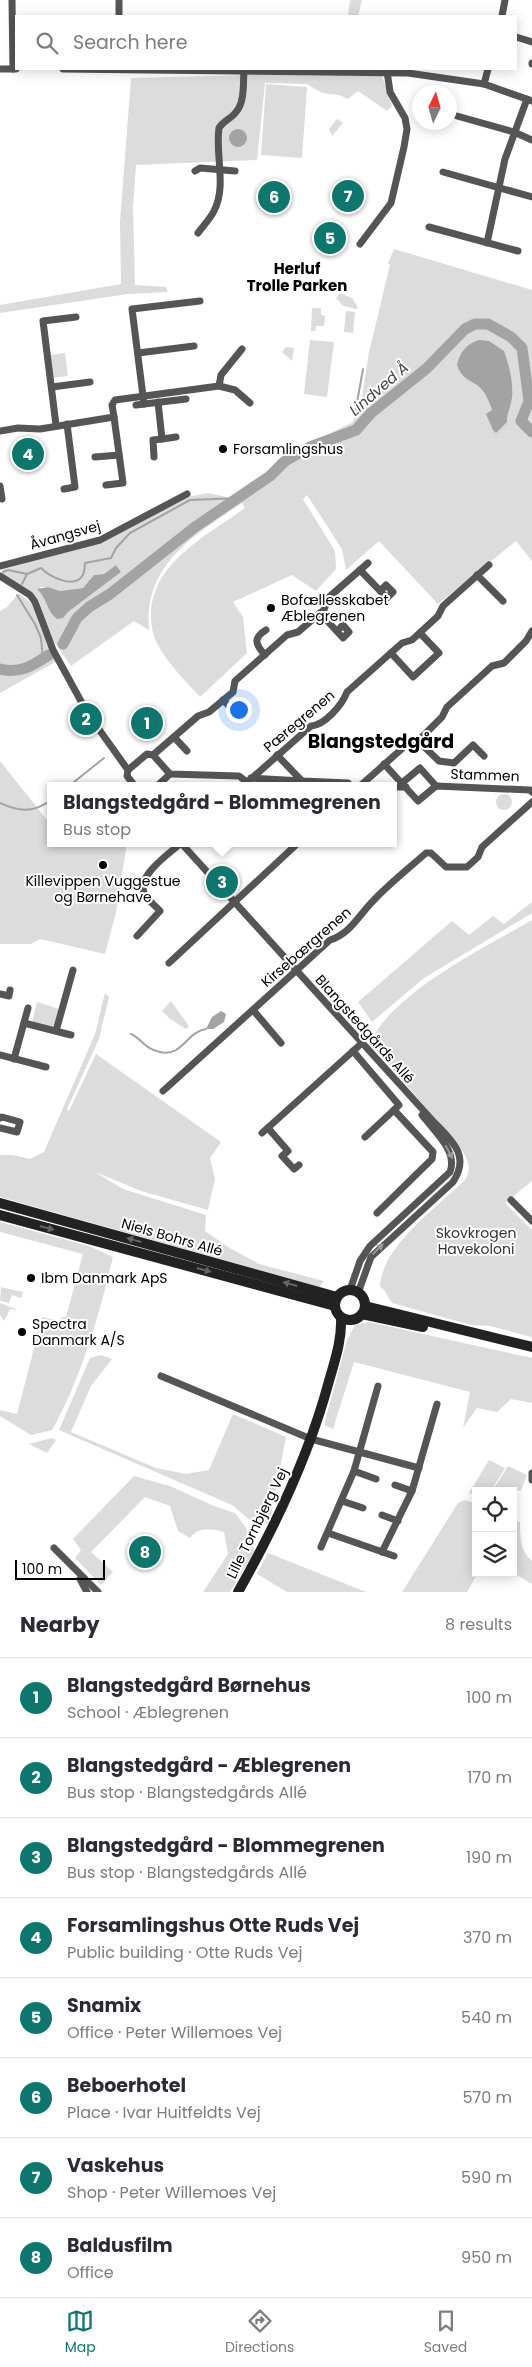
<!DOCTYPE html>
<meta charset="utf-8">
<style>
body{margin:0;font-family:Poppins,sans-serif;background:#f7f7f7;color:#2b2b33}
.controls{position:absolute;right:15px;bottom:15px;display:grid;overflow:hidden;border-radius:0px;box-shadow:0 2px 12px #0003}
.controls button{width:45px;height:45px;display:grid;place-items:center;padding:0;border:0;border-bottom:1px solid #e1e1e2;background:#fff;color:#2b2b33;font:25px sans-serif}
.compass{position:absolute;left:412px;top:85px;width:45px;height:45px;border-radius:50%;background:#fff;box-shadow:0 2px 12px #0003;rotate:5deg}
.scale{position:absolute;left:15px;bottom:12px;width:90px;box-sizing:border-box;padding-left:5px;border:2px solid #000;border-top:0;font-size:14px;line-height:18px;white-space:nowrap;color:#000;-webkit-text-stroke:4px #fff;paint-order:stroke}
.you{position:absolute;left:238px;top:709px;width:18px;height:18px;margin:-12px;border:4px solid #fff;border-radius:50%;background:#1a73e8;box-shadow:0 0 0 8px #1a73e833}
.badge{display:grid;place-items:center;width:32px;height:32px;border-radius:50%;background:#0f766e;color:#fff;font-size:16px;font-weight:700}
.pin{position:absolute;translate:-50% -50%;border:2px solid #fff;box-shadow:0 1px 5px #0006}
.popup{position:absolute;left:47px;top:782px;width:350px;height:65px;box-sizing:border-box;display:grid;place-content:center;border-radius:0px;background:#fff;filter:drop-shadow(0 1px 4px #0005);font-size:16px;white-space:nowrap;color:#7c7c81}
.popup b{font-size:19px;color:#2b2b33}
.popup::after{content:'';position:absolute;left:50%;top:100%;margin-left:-10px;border:10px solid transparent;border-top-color:#fff}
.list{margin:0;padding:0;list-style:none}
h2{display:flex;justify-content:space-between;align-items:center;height:65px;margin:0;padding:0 20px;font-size:21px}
h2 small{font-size:16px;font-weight:400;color:#7c7c81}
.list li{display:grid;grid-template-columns:32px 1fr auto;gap:15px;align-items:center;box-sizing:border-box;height:80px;padding:0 20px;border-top:1px solid #e1e1e2}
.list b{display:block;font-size:19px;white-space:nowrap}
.list p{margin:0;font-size:16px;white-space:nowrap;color:#7c7c81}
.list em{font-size:16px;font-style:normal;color:#7c7c81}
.icon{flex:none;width:28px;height:28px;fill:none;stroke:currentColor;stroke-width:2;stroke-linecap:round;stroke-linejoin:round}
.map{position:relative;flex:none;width:532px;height:1592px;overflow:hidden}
.search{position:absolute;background:#fff;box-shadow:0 2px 12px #0003;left:15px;right:15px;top:15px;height:55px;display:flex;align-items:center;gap:12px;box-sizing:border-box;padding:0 18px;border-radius:0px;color:#7c7c81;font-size:19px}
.sheet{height:705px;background:#fff}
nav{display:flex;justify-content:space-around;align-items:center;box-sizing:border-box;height:70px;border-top:1px solid #e1e1e2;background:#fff;font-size:14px;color:#7c7c81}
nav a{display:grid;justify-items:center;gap:2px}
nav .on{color:#0f766e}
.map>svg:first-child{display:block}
.green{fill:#dcdcdc;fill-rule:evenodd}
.water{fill:#a3a3a3}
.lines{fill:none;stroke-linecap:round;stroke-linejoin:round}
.stream{stroke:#a3a3a3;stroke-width:2}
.river{stroke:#a3a3a3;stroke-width:11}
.street{stroke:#555;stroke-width:7}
.secondary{stroke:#222;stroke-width:10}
.oneway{fill:#999}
.oneway2{fill:#646464}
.poi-dot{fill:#000;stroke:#fff;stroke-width:2}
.labels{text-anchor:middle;stroke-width:4;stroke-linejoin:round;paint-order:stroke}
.poi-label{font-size:14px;fill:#000;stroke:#fff;text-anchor:start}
.street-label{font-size:14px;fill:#000;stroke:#fff}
.park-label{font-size:14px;fill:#333;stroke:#fff}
.neighbourhood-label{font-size:15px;font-weight:bold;fill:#000;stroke:#fff}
.water-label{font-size:15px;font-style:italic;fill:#444;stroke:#fff}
.district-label{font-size:19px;font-weight:bold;fill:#000;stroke:#fff}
</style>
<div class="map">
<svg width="532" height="1592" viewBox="0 0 532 1592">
<rect width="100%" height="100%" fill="#fff"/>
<!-- green -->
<g class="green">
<path d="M350 0H362L358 16H348Z"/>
<path d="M252 75 382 76 392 106 387 111 358 91 348 99 339 95 322 93 307 84 265 83 257 160 136 165 133 207 135 285 166 287 168 292 128 294 0 313V305L121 284 120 221 131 78Z"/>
<path d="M266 84 307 87 302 158 261 155Z"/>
<path d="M337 119 343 123 332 136 329 129Z"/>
<path d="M394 249 532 290V561L516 541 438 604 379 541 346 570 342 549 307 495 303 499 335 551 336 569 316 591 292 575 233 602 243 617 247 653 200 697C185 680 167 663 157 643 152 634 151 623 151 613 153 562 209 534 245 508L242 503C194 536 144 563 149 630L134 621 71 666 50 636 39 601 3 575 2 570 101 541 187 497 208 493 240 500 283 468 291 453 353 422 362 397 369 352 390 265 388 263ZM504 351C509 364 514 384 512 398 511 406 507 413 507 422L492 410 488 399 479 386ZM116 565 121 572 68 612 63 618 46 601 40 587H48L60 591 83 588 94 575 104 574Z"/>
<path d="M340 293 352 298 358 308 356 309 343 306 336 298Z"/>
<path d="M312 308H321V315L325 316 324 326H316L315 331H311Z"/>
<path d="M346 311 355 312 353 333 344 332Z"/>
<path d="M310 340 334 342 327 397 304 394Z"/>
<path d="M286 347 294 348 292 361 282 352Z"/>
<path d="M65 353 68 376 52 378 49 355Z"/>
<path d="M19 593 32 604 42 631 57 661 0 693V611L7 607Z"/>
<path d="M0 761 51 825V843H127L116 912 105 954 40 939 31 944H0Z"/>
<circle cx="504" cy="802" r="8"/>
<path d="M532 902V913L424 978 372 1022 358 1002 452 921 469 935 493 916 504 924Z"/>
<path d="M532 920V1181L505 1203 532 1230V1337L490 1326 471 1325 392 1303 384 1290 380 1287C381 1247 437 1207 465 1180 473 1167 467 1159 460 1147L370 1043C393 992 484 948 532 920Z"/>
<path d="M105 993 109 997 99 1039 67 1109 69 1111 96 1054 221 1142 210 1158 215 1179 208 1210 141 1191 95 1172 123 1189 206 1215 205 1231 228 1247 259 1264 324 1281 319 1287 0 1197V1155H13L30 1159 44 1152 95 1034Z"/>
<path d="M171 1001 189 1026 186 1029 170 1019 162 1011Z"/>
<path d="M37 1002 59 1009 55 1025 52 1027 32 1022Z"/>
<path d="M0 1222 89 1246 113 1257C99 1315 82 1377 52 1430L31 1435 0 1416V1410L17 1414 42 1317 60 1321 62 1317H66L83 1254 0 1232Z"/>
<path d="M1 1287 23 1292 21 1298 12 1295 9 1303 0 1301Z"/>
<path d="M0 1303 18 1310 10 1309 4 1321 0 1315Z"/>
<path d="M369 1322 532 1358V1403L511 1399 497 1412 477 1408 463 1428 470 1392 354 1362 333 1429 324 1425 347 1340 355 1325Z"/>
<path d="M101 1355 112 1359 91 1386 71 1432 156 1468 186 1474 209 1470 233 1414 286 1437 270 1522 258 1527 232 1505 59 1430 90 1358Z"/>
<path d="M52 1438 56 1440 47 1453 29 1444Z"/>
<path d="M489 1460 505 1468 491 1491H476V1496L469 1493Z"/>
<path d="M508 1466 527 1475 521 1491 494 1488Z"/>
<path d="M134 1476 170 1486 214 1506 235 1513 246 1528 255 1551 230 1592H203L228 1554 224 1532C211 1529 199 1526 190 1538L178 1531 170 1506 145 1497 91 1552 113 1572 101 1585 75 1558 81 1550 73 1539Z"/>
<path d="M465 1500 476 1504V1573H478L467 1592H402L458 1503Z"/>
<path d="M513 1520 520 1522C520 1537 520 1551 532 1561V1584L513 1573Z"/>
<path d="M268 1553 366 1592H287L257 1574Z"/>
</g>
<!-- water -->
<g class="water">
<circle cx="238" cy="138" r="9"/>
<path d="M479 340 489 341 504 351C509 364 514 384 512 398 511 407 507 413 507 422L496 433 493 430 486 414 492 410C489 401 485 391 477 385 467 379 461 377 457 365 460 352 466 344 479 340Z"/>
<path d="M116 565 121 572 68 612 63 618 57 619C47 612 47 598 37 589L48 587 60 591 83 588 94 575 104 574Z"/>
<path d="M221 1011 226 1014 224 1022 213 1029H206L212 1017Z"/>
</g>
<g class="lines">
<!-- stream -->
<g class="stream">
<path d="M355 414 363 369"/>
<path d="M3 572 8 570 27 574"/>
<path d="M22 584 27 574 41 568C49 576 74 590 83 575 84 572 85 567 85 563L111 558 116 548 130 533 190 500 240 498"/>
<path d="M17 595 35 624 41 638 43 659"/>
<path d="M69 786 104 758"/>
<path d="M0 803C19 812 34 813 51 800"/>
<path d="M131 1034C140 1037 144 1049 160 1052 183 1057 186 1032 206 1029"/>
</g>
<!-- river -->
<g class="river">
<path d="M63 644 77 618 89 607 110 594 195 527 270 476 285 461 310 447 356 430 371 413 426 369 465 329 475 324H488L511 337 522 348 529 401 521 421 532 432"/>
<path d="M0 669C20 674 32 666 49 655"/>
</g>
<!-- street -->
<g class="street">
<path d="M12 0 13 69"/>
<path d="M119 16V0"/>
<path d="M502 16 505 0"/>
<path d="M516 37 532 42"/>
<path d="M532 64V63"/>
<path d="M0 69H16"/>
<path d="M63 69 408 73 484 84 532 101"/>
<path d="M484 84 488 69"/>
<path d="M457 116 514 132 532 140"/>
<path d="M195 171 200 168 235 171"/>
<path d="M443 172 532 197"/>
<path d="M429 227 518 251"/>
<path d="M198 233C203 226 210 219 214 211 227 186 215 155 219 128 223 121 231 119 236 112 245 102 243 83 244 70"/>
<path d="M487 243 505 159 527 99"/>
<path d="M360 244 391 203 404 147 407 129 405 118 390 92 387 71"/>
<path d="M138 353 194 346"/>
<path d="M219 386 235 390 250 403"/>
<path d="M52 387 90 382"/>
<path d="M158 402 162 439 176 437"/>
<path d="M144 404 132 309 200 301"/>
<path d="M136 405 186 399"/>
<path d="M56 425 43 321 76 317"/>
<path d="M0 431 18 428 40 429 114 417 112 405 115 400 219 386 221 375 242 349"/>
<path d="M95 457 119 455"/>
<path d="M154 457 153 440 162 439"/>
<path d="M106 485 123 483 114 417"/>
<path d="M0 486 2 499"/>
<path d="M64 489 75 487 67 424"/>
<path d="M0 566 100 540 187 494"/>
<path d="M360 570 387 598 393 592 386 585 380 591"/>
<path d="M477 575 503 601"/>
<path d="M0 576 30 595 35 602 53 650 88 714 128 770 127 776 135 786"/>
<path d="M320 613 343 638 349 632 343 625 337 631"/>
<path d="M391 653 413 677 439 653 420 633"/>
<path d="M265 655C255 644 253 638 266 630"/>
<path d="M223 700 235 712"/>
<path d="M174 737 187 751"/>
<path d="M418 741 439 761 454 763 473 745 484 756"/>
<path d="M153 755 198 716 209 712 233 692 235 681 287 635 298 632 320 613 324 610 328 598 368 563"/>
<path d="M277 755 302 781 348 783 351 786"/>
<path d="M384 764 418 801 436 786 530 790 532 792"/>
<path d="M128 770 147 754 153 755 170 774 239 776 247 782"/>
<path d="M251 778 302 781"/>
<path d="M402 783 420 768 436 786"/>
<path d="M361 785 377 786"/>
<path d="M157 786 170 774"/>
<path d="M243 786 311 726C325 725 342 705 347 692L402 643 412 640 438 616 443 606 489 565"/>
<path d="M360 786 405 746 418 741 442 717 447 707 492 666 504 663 526 641 532 631"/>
<path d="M393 787H406"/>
<path d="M181 843 433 1121C451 1140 471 1155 453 1182L371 1257 358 1293"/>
<path d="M137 936 160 911C155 905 147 900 144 893 137 875 169 854 181 843"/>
<path d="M169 963 298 843"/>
<path d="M0 994 9 996 10 990"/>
<path d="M253 1010 281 1043"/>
<path d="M24 1023 71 1035"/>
<path d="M56 1031 73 970"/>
<path d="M353 1051 399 1105 394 1110 433 1152 432 1159 377 1213"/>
<path d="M0 1055 46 1067"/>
<path d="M14 1059 28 1008"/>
<path d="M163 1091 330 940C350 934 359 915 373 901 389 884 408 869 426 853H431L446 867H467L478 857 482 847 532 802"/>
<path d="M0 1118 2 1117 20 1122 17 1132 0 1128"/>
<path d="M268 1128 288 1151 282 1156 294 1169 299 1165"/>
<path d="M262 1133 362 1043"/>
<path d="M365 1137 394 1110"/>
<path d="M511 1200 532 1221"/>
<path d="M350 1290 360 1261 370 1246 450 1172C458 1151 434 1131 422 1115"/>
<path d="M161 1376 311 1439 419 1468"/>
<path d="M354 1471 376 1479"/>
<path d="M532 1473V1480"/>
<path d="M395 1485 412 1491"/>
<path d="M342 1501 363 1508"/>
<path d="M382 1515 398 1521"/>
<path d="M328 1533 394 1556"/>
<path d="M321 1547 354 1471 378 1386"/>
<path d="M54 1548 98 1592"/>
<path d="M382 1552 412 1491 437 1404"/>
<path d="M80 1579 87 1592"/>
</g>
<!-- secondary -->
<g class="secondary">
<path d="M0 1203 337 1297"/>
<path d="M0 1215 335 1306"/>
<circle cx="350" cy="1305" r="15"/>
<path d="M365 1306 532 1347"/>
<path d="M362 1314 423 1327"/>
<path d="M238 1592C276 1525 309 1456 329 1381 335 1360 342 1340 341 1318"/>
</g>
</g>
<!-- one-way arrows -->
<defs><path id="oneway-solid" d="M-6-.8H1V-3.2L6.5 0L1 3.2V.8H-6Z" transform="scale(1.25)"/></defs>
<g class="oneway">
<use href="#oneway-solid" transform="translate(449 1152) rotate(62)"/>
<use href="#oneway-solid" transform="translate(378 1249) rotate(-45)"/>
</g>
<g class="oneway2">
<use href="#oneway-solid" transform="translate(47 1228) rotate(15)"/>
<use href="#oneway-solid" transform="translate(134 1240) rotate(-164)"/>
<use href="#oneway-solid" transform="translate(204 1270) rotate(15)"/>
<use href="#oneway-solid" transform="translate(290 1284) rotate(-164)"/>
</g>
<!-- markers -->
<g class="poi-dot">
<circle cx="223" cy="449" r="5"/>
<circle cx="271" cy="608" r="5"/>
<circle cx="103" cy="865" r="5"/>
<circle cx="31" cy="1278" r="5"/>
<circle cx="22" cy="1332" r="5"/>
</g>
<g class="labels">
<!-- poi labels -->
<g class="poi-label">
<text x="233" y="454">Forsamlingshus</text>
<text x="281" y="605">Bofællesskabet<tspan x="281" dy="16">Æblegrenen</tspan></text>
<text x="103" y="886" text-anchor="middle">Killevippen Vuggestue<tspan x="103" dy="16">og Børnehave</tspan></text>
<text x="41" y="1283">Ibm Danmark ApS</text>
<text x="32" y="1329">Spectra<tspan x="32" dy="16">Danmark A/S</tspan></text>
</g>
<!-- street labels -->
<g class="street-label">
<text transform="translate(65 535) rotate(-16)" y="5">Åvangsvej</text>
<text transform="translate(299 721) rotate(-40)" y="5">Pæregrenen</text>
<text transform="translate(485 775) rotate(2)" y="5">Stammen</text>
<text transform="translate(306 947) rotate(-41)" y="5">Kirsebærgrenen</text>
<text transform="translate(365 1029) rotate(48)" y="5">Blangstedgårds Allé</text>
<text transform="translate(172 1237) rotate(16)" y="5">Niels Bohrs Allé</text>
<text transform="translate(257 1523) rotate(-64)" y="5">Lille Tornbjerg Vej</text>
</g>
<!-- park labels -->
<g class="park-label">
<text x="476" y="1238">Skovkrogen<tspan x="476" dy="16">Havekoloni</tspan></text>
</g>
<!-- neighbourhood labels -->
<g class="neighbourhood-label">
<text x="297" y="274">Herluf<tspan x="297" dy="17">Trolle Parken</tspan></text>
</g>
<!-- water labels -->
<g class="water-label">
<text transform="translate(379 389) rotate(-41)" y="5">Lindved Å</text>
</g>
<!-- district labels -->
<g class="district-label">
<text x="381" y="748">Blangstedgård</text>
</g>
</g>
</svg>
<div class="controls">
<button><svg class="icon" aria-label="locate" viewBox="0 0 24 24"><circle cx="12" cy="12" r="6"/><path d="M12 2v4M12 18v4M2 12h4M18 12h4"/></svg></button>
<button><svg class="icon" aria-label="layers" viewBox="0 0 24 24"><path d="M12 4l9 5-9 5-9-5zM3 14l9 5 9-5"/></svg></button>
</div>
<svg class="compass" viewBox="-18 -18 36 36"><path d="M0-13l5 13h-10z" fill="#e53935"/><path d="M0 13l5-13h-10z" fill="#7c7c81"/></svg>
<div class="scale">100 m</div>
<div class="you"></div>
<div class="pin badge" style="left:147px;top:723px">1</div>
<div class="pin badge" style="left:86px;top:719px">2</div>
<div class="pin badge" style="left:222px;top:882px">3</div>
<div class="popup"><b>Blangstedgård - Blommegrenen</b>Bus stop</div>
<div class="pin badge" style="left:28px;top:454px">4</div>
<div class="pin badge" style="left:330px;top:238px">5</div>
<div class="pin badge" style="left:274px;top:197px">6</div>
<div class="pin badge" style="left:348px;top:196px">7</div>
<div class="pin badge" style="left:145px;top:1552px">8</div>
<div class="search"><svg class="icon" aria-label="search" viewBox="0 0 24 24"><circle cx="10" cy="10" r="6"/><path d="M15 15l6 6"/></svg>Search here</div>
</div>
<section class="sheet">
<h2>Nearby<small>8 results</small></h2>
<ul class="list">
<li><span class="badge">1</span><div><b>Blangstedgård Børnehus</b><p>School · Æblegrenen</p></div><em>100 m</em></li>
<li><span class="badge">2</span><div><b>Blangstedgård - Æblegrenen</b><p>Bus stop · Blangstedgårds Allé</p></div><em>170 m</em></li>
<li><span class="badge">3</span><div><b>Blangstedgård - Blommegrenen</b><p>Bus stop · Blangstedgårds Allé</p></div><em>190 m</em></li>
<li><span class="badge">4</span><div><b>Forsamlingshus Otte Ruds Vej</b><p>Public building · Otte Ruds Vej</p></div><em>370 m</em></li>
<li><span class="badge">5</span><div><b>Snamix</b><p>Office · Peter Willemoes Vej</p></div><em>540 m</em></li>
<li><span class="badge">6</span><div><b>Beboerhotel</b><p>Place · Ivar Huitfeldts Vej</p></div><em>570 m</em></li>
<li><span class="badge">7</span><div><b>Vaskehus</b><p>Shop · Peter Willemoes Vej</p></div><em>590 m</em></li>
<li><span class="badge">8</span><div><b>Baldusfilm</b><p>Office</p></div><em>950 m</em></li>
</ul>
</section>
<nav>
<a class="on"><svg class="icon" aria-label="map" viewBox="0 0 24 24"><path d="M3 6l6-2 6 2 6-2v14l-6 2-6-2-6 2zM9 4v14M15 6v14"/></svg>Map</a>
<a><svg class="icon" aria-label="directions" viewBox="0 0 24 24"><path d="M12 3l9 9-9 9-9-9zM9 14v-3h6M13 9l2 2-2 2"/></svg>Directions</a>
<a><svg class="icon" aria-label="saved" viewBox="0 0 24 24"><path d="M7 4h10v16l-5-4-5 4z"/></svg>Saved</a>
</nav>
